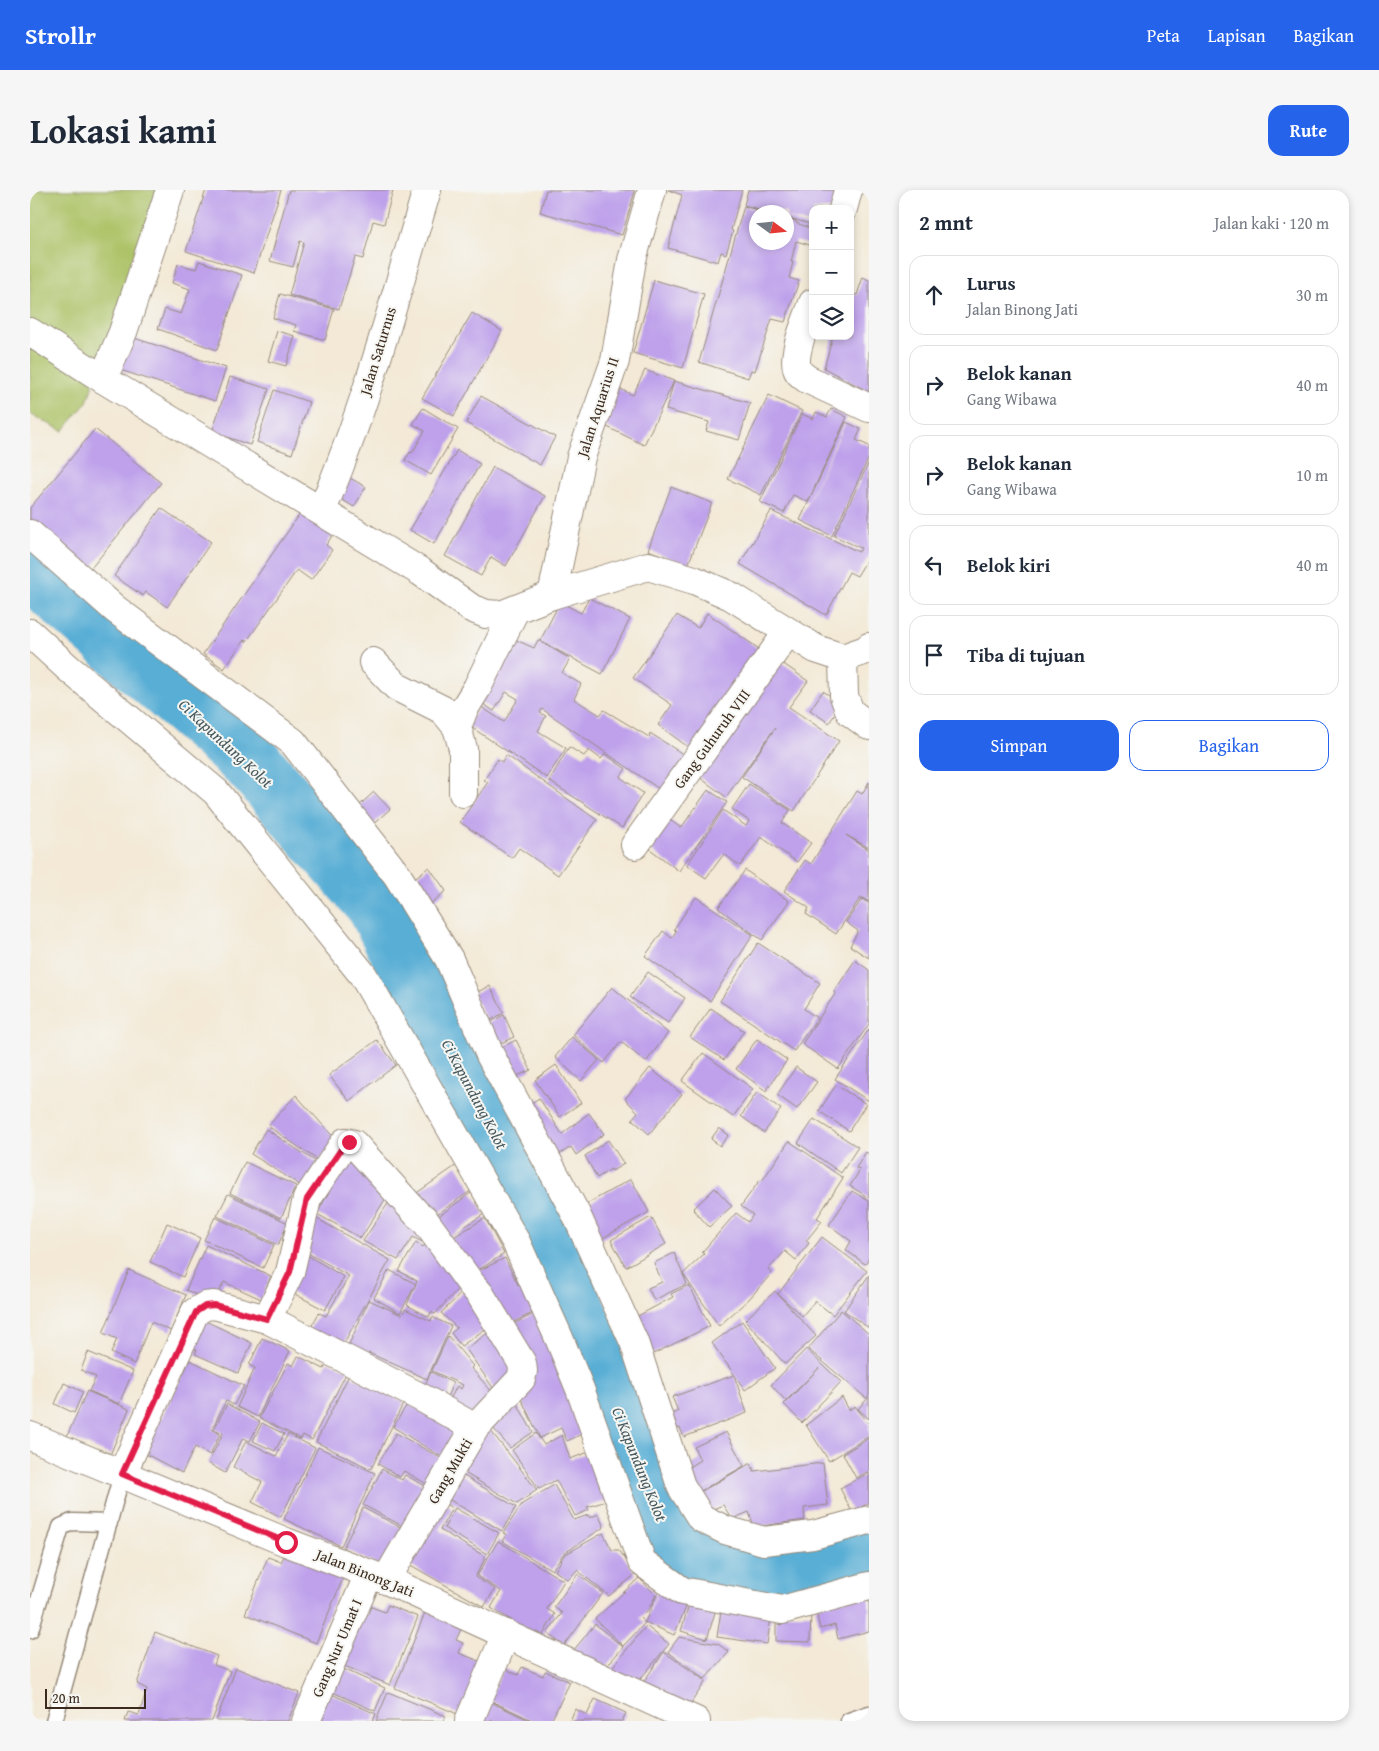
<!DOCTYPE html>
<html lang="id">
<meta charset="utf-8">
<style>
body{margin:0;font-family:"Gentium Book Plus",serif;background:#f6f6f7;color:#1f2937}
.controls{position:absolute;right:15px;top:15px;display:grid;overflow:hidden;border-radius:10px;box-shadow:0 2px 8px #0003}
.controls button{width:45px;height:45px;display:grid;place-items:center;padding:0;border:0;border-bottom:1px solid #e0e1e3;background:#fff;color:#1f2937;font:25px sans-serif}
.compass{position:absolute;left:719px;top:15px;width:45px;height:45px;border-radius:50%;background:#fff;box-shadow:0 2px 8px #0003;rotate:105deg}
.scale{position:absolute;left:15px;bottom:12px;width:101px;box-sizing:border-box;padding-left:5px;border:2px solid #3b2a1e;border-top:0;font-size:14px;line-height:18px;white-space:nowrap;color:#3b2a1e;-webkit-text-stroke:4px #f6f6f2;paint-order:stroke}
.stop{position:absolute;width:15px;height:15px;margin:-11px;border:4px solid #e11d48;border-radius:50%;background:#fff}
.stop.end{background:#e11d48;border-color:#fff;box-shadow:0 1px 5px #0008}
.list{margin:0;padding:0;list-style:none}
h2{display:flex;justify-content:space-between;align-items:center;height:65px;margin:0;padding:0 20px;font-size:21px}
h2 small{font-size:16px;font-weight:400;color:#747a83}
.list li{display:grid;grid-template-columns:32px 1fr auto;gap:15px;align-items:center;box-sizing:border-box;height:80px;margin:0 10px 10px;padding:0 10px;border:1px solid #e0e1e3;border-radius:15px}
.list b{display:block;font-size:19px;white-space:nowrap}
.list p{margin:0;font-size:16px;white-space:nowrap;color:#747a83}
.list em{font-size:16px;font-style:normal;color:#747a83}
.actions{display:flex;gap:10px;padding:15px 20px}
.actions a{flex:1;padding:11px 0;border:1px solid #2563eb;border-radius:15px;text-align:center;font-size:18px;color:#2563eb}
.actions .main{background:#2563eb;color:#fff}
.icon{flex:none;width:28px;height:28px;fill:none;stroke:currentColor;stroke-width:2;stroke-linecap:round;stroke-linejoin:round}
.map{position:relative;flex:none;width:839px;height:1531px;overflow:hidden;border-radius:15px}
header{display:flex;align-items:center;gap:30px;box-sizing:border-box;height:70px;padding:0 25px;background:#2563eb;color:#fff}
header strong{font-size:24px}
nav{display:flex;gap:28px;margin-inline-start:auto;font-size:18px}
.intro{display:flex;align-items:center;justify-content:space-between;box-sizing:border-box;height:120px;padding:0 30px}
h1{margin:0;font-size:35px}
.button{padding:12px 22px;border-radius:15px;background:#2563eb;color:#fff;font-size:18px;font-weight:700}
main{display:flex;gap:30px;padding:0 30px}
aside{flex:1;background:#fff;border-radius:15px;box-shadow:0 2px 8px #0003}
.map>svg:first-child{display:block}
.green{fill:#adc368;stroke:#747643}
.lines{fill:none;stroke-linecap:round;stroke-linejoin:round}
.river{stroke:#59aed5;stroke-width:61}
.building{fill:#bea0eb}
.service-casing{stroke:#978a7a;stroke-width:19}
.minor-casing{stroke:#978a7a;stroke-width:30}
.service{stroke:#fff;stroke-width:16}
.minor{stroke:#fff;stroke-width:28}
.route{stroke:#e11d48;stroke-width:6}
.labels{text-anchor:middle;stroke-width:4;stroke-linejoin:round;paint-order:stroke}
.street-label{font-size:15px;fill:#3b2a1e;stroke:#f6f6f2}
.water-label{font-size:16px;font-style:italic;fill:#46585e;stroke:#f6f6f2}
</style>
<header>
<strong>Strollr</strong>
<nav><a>Peta</a><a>Lapisan</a><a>Bagikan</a></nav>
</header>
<div class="intro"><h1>Lokasi kami</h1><a class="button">Rute</a></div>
<main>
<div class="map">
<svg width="839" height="1531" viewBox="0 0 839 1531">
<rect width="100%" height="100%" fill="#f6f6f2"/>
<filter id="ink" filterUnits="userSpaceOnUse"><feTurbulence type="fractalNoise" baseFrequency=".02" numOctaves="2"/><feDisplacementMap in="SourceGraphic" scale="10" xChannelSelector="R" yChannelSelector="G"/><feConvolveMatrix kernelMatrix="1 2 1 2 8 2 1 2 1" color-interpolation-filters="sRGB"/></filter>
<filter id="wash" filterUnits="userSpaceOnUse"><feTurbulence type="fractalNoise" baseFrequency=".0096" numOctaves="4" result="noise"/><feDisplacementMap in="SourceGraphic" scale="20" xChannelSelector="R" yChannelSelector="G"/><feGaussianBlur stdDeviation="1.12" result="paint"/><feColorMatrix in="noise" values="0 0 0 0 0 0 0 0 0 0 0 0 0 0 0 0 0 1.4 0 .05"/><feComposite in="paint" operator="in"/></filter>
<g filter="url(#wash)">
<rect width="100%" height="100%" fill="#f3e9d6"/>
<!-- green -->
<path class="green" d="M0 0H130L57 212 33 241 0 224Z"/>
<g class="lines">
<!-- river -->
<path class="river" d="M0 379 223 574 346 714 428 876 490 991 592 1229 631 1333 683 1380 751 1379 824 1365 839 1358"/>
</g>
<g id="blocks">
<!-- building -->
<g class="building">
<path d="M176 0H251L224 83 156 61Z"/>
<path d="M259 0H363L354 34 343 31 333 69 325 67 309 119 259 105 274 52 270 51 263 77 240 71Z"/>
<path d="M516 0H602L605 1 592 45 510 22Z"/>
<path d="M638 0H712L701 40 703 41 696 64 691 62 688 72 638 58 652 5Z"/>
<path d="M718 0H807L801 19H783V35L756 27V22H740L714 15Z"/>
<path d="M714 16 734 22H726V52H756V28L766 31V33L783 39 780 55 766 51 761 72H763L759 88 769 91 755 132 742 129 725 181 721 180 718 188 669 172Z"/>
<path d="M169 71 212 85 187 160 128 139 135 119 151 124 160 99 142 93 148 74 166 79Z"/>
<path d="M833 87 839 90V202L794 178 803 146H820V103L827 105Z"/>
<path d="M624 90 674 104 653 178 603 163Z"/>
<path d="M250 104 304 119 295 150 264 141 266 135 243 128Z"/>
<path d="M442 123 472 141 424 226 392 208Z"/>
<path d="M247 141 265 146 256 176 238 171Z"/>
<path d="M101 147 196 178 185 211 90 180Z"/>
<path d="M615 180 644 191 614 255 569 233 586 197 603 205Z"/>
<path d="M200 187 239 199 220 255 182 242Z"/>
<path d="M644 191 720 213 709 250 676 241 679 232 636 220Z"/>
<path d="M244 200 279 212 262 264 227 252Z"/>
<path d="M739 205 772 221 731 305 698 289Z"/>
<path d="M451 206 525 247 510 275 436 233Z"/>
<path d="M393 218 428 239 401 285 375 270 380 262 382 263 395 241 383 234Z"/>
<path d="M801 219 817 227 778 312 763 305 754 323 730 312 772 224 783 229 786 222 797 227Z"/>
<path d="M816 232 831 239 826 250 839 256V267L802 346 770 330Z"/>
<path d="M65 239 131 293 57 383 0 335V318Z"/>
<path d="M427 260 450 274 404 354 380 340Z"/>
<path d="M839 272V366L827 386 819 382 796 425 710 374 741 321 829 362 831 358 804 346Z"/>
<path d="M463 277 515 306 476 376 461 367 451 386 415 366Z"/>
<path d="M320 288 336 297 324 317 309 308Z"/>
<path d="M641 297 682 313 658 375 618 360Z"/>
<path d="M131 318 181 352 137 417 116 402 113 406 84 386Z"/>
<path d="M272 321 304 343 296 355 302 360 281 390 267 380 216 452 214 450 194 479 173 464Z"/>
<path d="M559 408 600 429 572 484 510 451 530 412 551 423Z"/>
<path d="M677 423 735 463 665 562 628 535 642 515 603 488 647 425 668 438Z"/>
<path d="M486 450 504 458 508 450 540 469 532 483 551 494 544 509 570 525 574 520 619 547 620 543 659 568 635 603 512 519 510 523 516 526 508 541 536 558 517 588 438 535 450 516 474 532 488 509 476 502 464 521 446 509 476 469Z"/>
<path d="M748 470 778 491 759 517 809 551 764 621 712 587 745 538 696 607 665 584Z"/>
<path d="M793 501 812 514 799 533 780 520Z"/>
<path d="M539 557 554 566 559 560 571 569 575 564 596 579 590 587 613 603 592 638 519 591Z"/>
<path d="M476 565 567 630 528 685 489 658 482 668 430 632 458 592 454 590 468 569 472 572Z"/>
<path d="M839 592V658L816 645 839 660V712L831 707 806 744 776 724 779 718 754 701 775 670 781 674 827 601 832 604Z"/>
<path d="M719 594 760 620 752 633 781 653 767 672 731 647 710 676 694 664 676 688 657 675 693 620 716 636 719 631 702 619Z"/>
<path d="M678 600 697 612 649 681 612 653 633 625 651 638Z"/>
<path d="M344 602 360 619 339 638 323 621Z"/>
<path d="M399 677 416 701 399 715 382 690Z"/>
<path d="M715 680 759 711 732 750 688 718Z"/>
<path d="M666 707 723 745 680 811 615 766 633 741 642 748 646 741 644 739Z"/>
<path d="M832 709 839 713V768L820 756 828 741 816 732Z"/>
<path d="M728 753 790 793 774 819 787 828 764 861 690 811Z"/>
<path d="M825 770 839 780V834L808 879 772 854 805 804 804 802Z"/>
<path d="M618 782 655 808 638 833 600 807Z"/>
<path d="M460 796 474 823 457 832 443 804Z"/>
<path d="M582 797 638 843 616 872 591 852 574 873 543 845Z"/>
<path d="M681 818 714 841 694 870 660 847Z"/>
<path d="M474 825 484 847 467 855 457 834Z"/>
<path d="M839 839V911L805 889Z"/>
<path d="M542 847 569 870 551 891 525 867Z"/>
<path d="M727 849 757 870 736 901 706 879Z"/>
<path d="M347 850 366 875 319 911 299 885Z"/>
<path d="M486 850 501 880 485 887 470 858Z"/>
<path d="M673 863 723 899 703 927 652 891Z"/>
<path d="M526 875 551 913 530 927 505 890Z"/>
<path d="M766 877 787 892 767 919 747 905Z"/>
<path d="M620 878 652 904 619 944 602 929 608 922 595 909Z"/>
<path d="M806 895 836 914 819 941 789 921Z"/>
<path d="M727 902 751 919 734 943 711 926Z"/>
<path d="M266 905 307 951 289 971 238 936Z"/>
<path d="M509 908 532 944 559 923 574 944 546 965 541 957 521 970 491 920Z"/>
<path d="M784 929 828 957 811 983 768 953Z"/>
<path d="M689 938 699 945 690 956 681 949Z"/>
<path d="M236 939 288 973 273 997 221 964Z"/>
<path d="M578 950 594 974 582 981 581 979 567 988 555 966Z"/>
<path d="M759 951 813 988 787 1028 792 1031 776 1051 779 1053 766 1070 755 1061 738 1080 742 1083 719 1109 689 1136 653 1084 674 1064 672 1062 706 1023 718 1032 723 1025 711 1016 730 990 732 991Z"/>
<path d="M321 959 361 1000 331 1048 287 1024Z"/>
<path d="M836 962 839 964V1008L820 996 830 980 826 978Z"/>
<path d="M215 972 266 996 251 1028 200 1003Z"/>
<path d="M427 975 442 1000 400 1029 378 1009Z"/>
<path d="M601 989 619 1022 571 1049 555 1015Z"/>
<path d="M685 998 702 1016 679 1037 663 1019Z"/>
<path d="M822 1001 839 1011V1068L835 1074 816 1060 821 1051 799 1035Z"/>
<path d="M442 1002 454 1024 414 1050 402 1031Z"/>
<path d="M365 1003 401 1040 392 1052 383 1047 368 1070 333 1051Z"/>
<path d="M198 1004 258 1033 248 1055 187 1026Z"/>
<path d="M185 1027 244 1055 233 1078 174 1050Z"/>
<path d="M284 1027 360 1070 310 1160 278 1142 289 1123 296 1126 319 1086 274 1061Z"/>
<path d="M621 1027 636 1054 596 1077 581 1050Z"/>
<path d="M455 1028 474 1064 437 1087 417 1051Z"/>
<path d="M137 1033 170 1048 153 1087 120 1072Z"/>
<path d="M401 1047 436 1090 405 1124 401 1122 399 1127 377 1115 387 1091 369 1081 386 1052 393 1057Z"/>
<path d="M792 1047 837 1081 803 1125 785 1111 772 1126 748 1104Z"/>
<path d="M176 1055 241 1086 231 1109 194 1092 184 1113 156 1100Z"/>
<path d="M272 1062 314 1087 295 1120 259 1101Z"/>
<path d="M644 1063 657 1094 624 1110 618 1098 632 1092 624 1073Z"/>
<path d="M475 1068 488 1095 498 1091 511 1119 473 1137 446 1082Z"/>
<path d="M99 1080 156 1105 141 1141 121 1132 104 1174 81 1163 87 1149 73 1143Z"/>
<path d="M359 1080 386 1094 370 1123 344 1108Z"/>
<path d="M839 1085V1138L814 1121Z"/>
<path d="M440 1095 464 1133 431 1156 421 1143 427 1138 411 1123Z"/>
<path d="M659 1095 680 1136 621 1165 604 1128 643 1107 641 1104Z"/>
<path d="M745 1101 786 1146 755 1174 715 1130Z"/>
<path d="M339 1110 372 1125 375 1119 401 1131 402 1127 421 1136 397 1189 339 1163 336 1170 316 1161Z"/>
<path d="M811 1120 839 1144V1205L836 1208 778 1159Z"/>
<path d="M508 1122 563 1239 537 1251 531 1238 510 1248 485 1196 481 1135Z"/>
<path d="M169 1128 222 1153 208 1183 165 1164 167 1160 157 1155Z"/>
<path d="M712 1131 745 1178 715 1200 682 1153Z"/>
<path d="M463 1139 490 1186 466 1202 436 1159Z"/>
<path d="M418 1146 443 1176 441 1178 464 1204 447 1231 417 1215 427 1196 431 1199 433 1195 402 1181Z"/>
<path d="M232 1148 260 1161 228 1227 207 1217 225 1178 219 1175Z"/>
<path d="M776 1159 811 1192 772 1233 754 1214 789 1178 756 1211 741 1195Z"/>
<path d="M58 1162 103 1181 89 1214 59 1201 66 1187 51 1180Z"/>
<path d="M268 1166 294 1179 298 1171 318 1180 282 1250 273 1245 271 1249 229 1228 258 1173 263 1176Z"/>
<path d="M160 1170 214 1196 204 1215 196 1211 182 1239 190 1244 180 1265 165 1257 152 1283 114 1263Z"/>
<path d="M401 1182 423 1193 415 1212 392 1201Z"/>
<path d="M319 1185 374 1212 341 1279 286 1252Z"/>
<path d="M704 1185 717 1223 654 1247 650 1238 646 1239 640 1225 648 1221 642 1207Z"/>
<path d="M34 1193 53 1202 44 1223 25 1214Z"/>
<path d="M57 1201 99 1219 80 1265 37 1246Z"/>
<path d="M812 1207 819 1220 825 1216 839 1234V1246L799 1271 776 1235Z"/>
<path d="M839 1207V1229L828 1219Z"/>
<path d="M484 1208 503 1242 480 1258 458 1232Z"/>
<path d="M378 1213 435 1247 420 1272 363 1237Z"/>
<path d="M197 1214 230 1232 220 1251 213 1248 195 1283 178 1273 193 1243 184 1239Z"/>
<path d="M232 1233 254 1244 245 1261 223 1251Z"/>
<path d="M457 1236 507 1300 487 1314 426 1278Z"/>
<path d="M696 1242 714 1276 667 1303 654 1280 670 1270 664 1257Z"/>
<path d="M366 1243 416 1271 402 1297 374 1281 370 1287 348 1274Z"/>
<path d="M506 1243 514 1255 532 1245 540 1269 570 1258 586 1308 557 1317 559 1320 545 1326 526 1290 509 1299 482 1260Z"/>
<path d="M258 1244 285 1258 251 1327 222 1312 232 1292 203 1277 216 1251 246 1266Z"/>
<path d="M839 1248V1281L826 1288 813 1264Z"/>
<path d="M288 1257 345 1283 311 1356 254 1329Z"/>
<path d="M721 1273 724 1281 793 1273 798 1315 774 1318 775 1330 724 1337 719 1322 702 1329 693 1315 673 1323 663 1306Z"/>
<path d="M352 1279 372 1290 375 1285 401 1299 380 1340 333 1315Z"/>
<path d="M424 1280 486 1317 472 1341 410 1304Z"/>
<path d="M839 1283V1313L822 1322 810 1298Z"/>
<path d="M524 1295 544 1330 558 1325 560 1328 568 1324 574 1337 533 1364 522 1380 472 1351 477 1344 473 1343 492 1314Z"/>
<path d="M408 1309 422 1318 410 1340 456 1367 445 1387 465 1399 454 1417 377 1373Z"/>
<path d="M333 1318 376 1340 356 1379 313 1358Z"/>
<path d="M425 1318 469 1343 457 1364 414 1338Z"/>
<path d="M573 1343 582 1360H589L606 1384 579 1406 547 1380 538 1390 525 1381 534 1365Z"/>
<path d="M468 1351 534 1391 517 1419 525 1424 511 1448 461 1418 471 1401 447 1386Z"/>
<path d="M256 1362 314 1386 286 1453 215 1424 238 1367 251 1372Z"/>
<path d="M548 1384 573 1403 534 1456 517 1443 532 1423 524 1417Z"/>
<path d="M609 1388 626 1405 618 1420 610 1428 615 1433 593 1456 565 1429Z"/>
<path d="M629 1400 658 1413 644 1445 615 1432Z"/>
<path d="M839 1403V1441L808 1449 805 1435 790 1439 785 1417Z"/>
<path d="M660 1411 686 1419 677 1449 651 1441Z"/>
<path d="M692 1414 742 1421 737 1454 687 1447Z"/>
<path d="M336 1415 355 1422 358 1415 388 1427 360 1495 312 1475Z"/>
<path d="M396 1420 433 1435 426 1450 433 1453 429 1463 452 1472 430 1525 365 1498Z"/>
<path d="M746 1424H781L780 1452 746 1451Z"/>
<path d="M565 1434 593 1457 570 1484 543 1461Z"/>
<path d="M616 1436 639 1454 603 1498 580 1480Z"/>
<path d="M125 1442 187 1466 184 1475 200 1481 182 1531H95L98 1522 109 1525 117 1499 107 1494Z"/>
<path d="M649 1447 688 1454 699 1462 675 1489 638 1462Z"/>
<path d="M634 1462 676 1491 654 1523 612 1494Z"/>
<path d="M307 1476 355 1498 345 1521 296 1499Z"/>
<path d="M492 1477 513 1486 515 1481 540 1492 521 1531H504L459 1510 474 1478 488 1485Z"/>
<path d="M206 1478 269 1503 258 1531H186Z"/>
<path d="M297 1502 346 1524 343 1531H284Z"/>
<path d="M358 1502 416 1526 414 1531H346Z"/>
<path d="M454 1509 501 1531H444Z"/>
<path d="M565 1509 596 1523 592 1531H540L545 1519 557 1525Z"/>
</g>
</g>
</g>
<g filter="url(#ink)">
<use href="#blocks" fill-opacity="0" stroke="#978a7a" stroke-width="1"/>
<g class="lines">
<defs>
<g id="service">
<path d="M0 1440 31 1337 42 1332 79 1333"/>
<path d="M24 1531 92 1284"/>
<path d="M819 1531 839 1524"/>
</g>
<g id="minor">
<path d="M813 19 818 0"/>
<path d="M783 113C778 128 762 162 767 178 768 183 773 186 777 189L839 218"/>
<path d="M0 142 73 189 391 382 441 418 456 424 471 425 522 405 618 376 664 390 701 406 786 459 813 468 836 460 839 457"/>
<path d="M73 189 93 142 140 0"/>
<path d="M292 320C336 217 365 107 397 0"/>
<path d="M0 344 85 419 263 552 367 685 419 769 460 865 546 1024 604 1152 651 1296 671 1328 695 1340 734 1351 783 1345 839 1330"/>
<path d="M522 405 551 267 585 171 602 70 622 0"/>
<path d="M0 443 37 477 186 602 333 785 486 1052 529 1148 550 1199 612 1372 652 1401 752 1420 839 1396"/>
<path d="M813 468 814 506 820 522 839 536"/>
<path d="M343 472 367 497 413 520 427 537"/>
<path d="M433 603V559L427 537 434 519 447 498 485 420"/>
<path d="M605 655 758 442"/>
<path d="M0 1246 256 1352 361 1392 666 1531"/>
<path d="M92 1284 165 1122 175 1116 184 1115 237 1129"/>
<path d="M356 1390 445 1238 491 1189 493 1181 492 1173 450 1104 442 1095 393 1028 388 1025 324 954 315 952 277 1009 260 1082 237 1129 394 1209 445 1238"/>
<path d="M276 1531 339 1384"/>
<path d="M439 1531 476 1444"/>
</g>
</defs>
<!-- service casing -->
<use href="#service" class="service-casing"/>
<!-- minor casing -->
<use href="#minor" class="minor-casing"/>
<!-- service -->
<use href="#service" class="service"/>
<!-- minor -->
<use href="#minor" class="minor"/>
</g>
</g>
<g class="lines" filter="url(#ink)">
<!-- route -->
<path class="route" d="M256 1352 92 1284 166 1122 175 1116 184 1115 237 1129 260 1082 277 1009 316 952H319"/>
</g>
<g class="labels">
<!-- street labels -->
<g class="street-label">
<text transform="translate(348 161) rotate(-73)" y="5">Jalan Saturnus</text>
<text transform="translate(568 217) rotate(-72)" y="5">Jalan Aquarius II</text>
<text transform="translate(682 549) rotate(-54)" y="5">Gang Guhuruh VIII</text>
<text transform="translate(420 1281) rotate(-60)" y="5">Gang Mukti</text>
<text transform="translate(335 1383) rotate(22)" y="5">Jalan Binong Jati</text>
<text transform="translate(307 1458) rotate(-67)" y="5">Gang Nur Umat I</text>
</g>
<!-- water labels -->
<g class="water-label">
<text transform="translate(196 553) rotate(43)" y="6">Ci Kapundung Kolot</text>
<text transform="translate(445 904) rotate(62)" y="6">Ci Kapundung Kolot</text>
<text transform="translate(610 1274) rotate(68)" y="6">Ci Kapundung Kolot</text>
</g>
</g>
</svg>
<div class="controls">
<button>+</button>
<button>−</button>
<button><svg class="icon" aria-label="layers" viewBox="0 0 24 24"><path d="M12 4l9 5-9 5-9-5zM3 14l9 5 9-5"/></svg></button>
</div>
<svg class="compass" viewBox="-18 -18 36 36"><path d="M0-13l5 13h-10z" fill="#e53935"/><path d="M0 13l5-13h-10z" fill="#747a83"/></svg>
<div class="scale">20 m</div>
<div class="stop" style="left:256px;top:1352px"></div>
<div class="stop end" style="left:319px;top:952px"></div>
</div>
<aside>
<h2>2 mnt<small>Jalan kaki · 120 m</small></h2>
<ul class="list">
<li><svg class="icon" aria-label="ahead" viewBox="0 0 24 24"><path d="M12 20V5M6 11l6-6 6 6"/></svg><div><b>Lurus</b><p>Jalan Binong Jati</p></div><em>30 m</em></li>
<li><svg class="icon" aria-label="right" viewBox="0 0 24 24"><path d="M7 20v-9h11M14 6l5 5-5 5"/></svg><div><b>Belok kanan</b><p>Gang Wibawa</p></div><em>40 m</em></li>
<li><svg class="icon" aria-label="right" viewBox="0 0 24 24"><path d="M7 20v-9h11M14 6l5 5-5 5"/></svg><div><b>Belok kanan</b><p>Gang Wibawa</p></div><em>10 m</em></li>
<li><svg class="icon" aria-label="left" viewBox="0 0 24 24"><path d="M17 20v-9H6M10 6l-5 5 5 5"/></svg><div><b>Belok kiri</b></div><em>40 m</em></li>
<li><svg class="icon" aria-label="arrive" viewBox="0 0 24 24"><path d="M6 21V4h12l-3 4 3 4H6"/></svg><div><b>Tiba di tujuan</b></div></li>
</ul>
<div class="actions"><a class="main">Simpan</a><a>Bagikan</a></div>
</aside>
</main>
